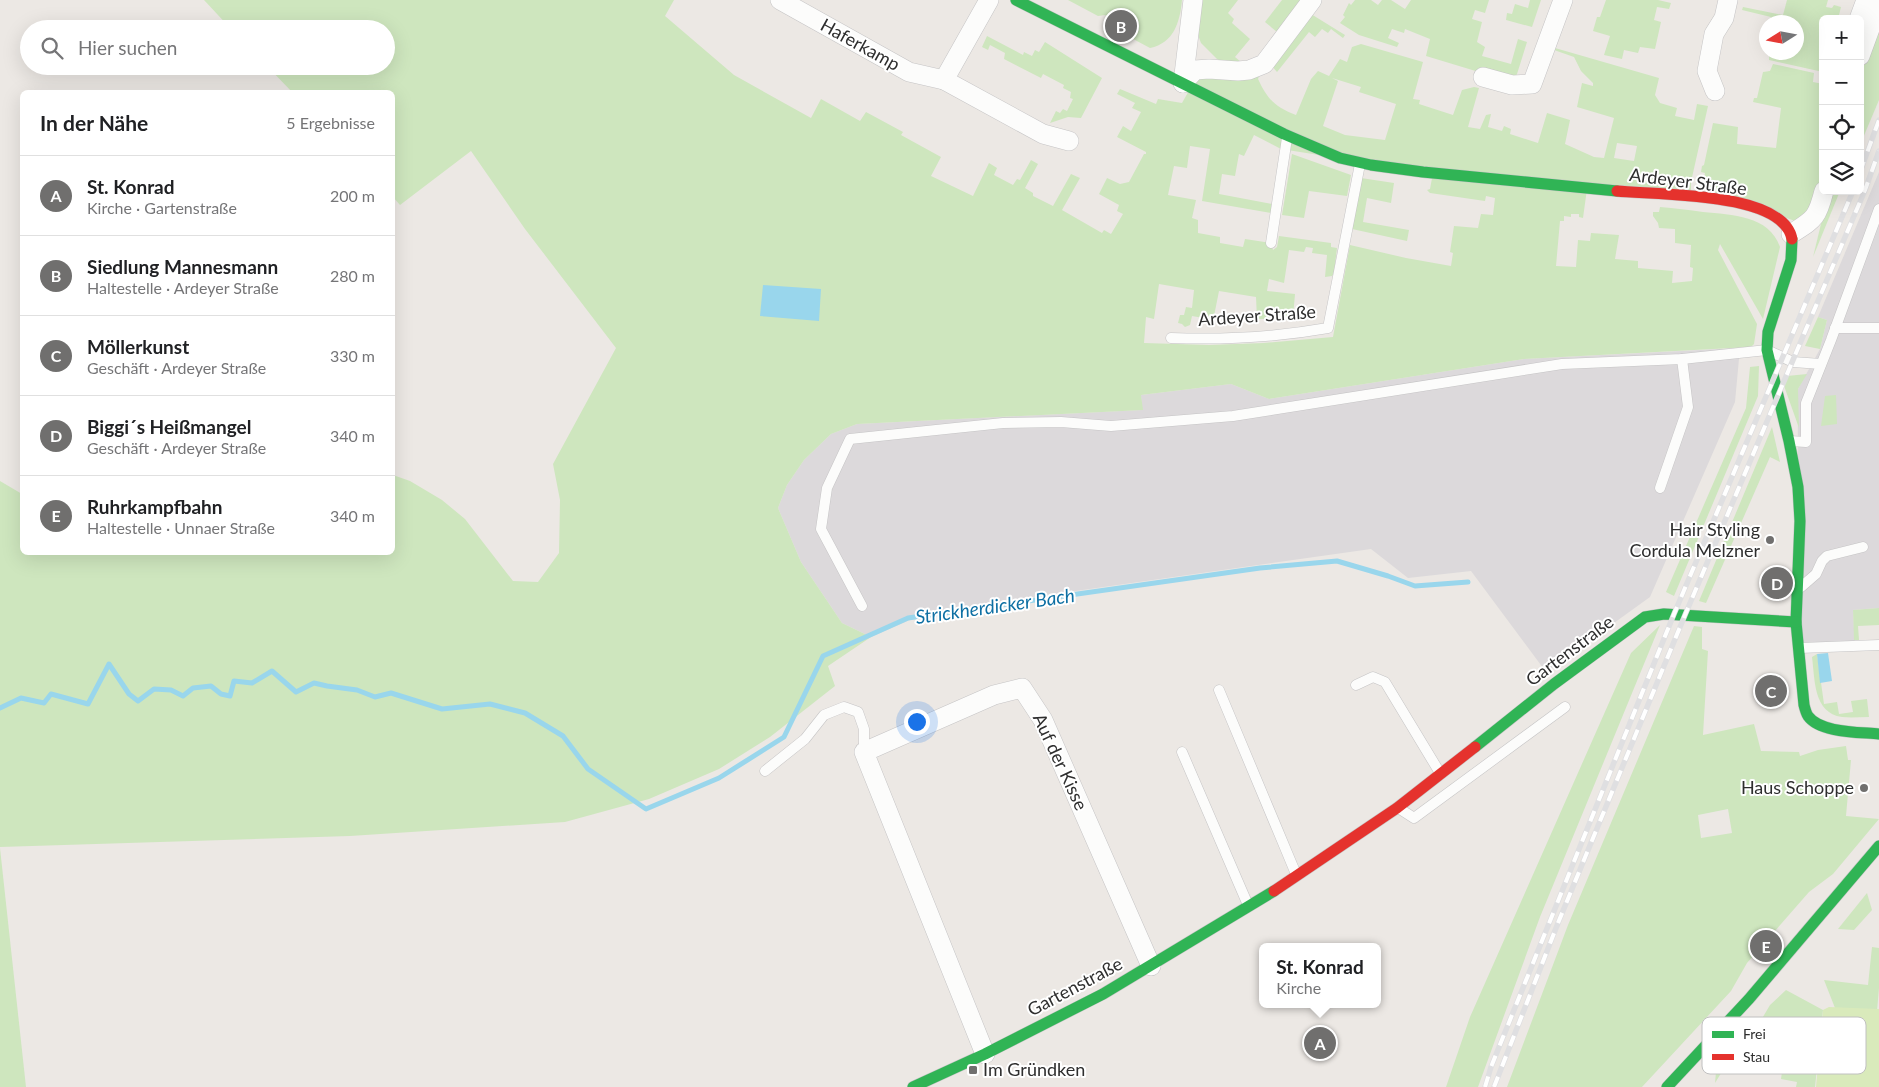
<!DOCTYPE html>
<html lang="de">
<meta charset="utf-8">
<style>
body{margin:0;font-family:Lato,sans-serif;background:#f2f2f2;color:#202124}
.controls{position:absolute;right:15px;top:15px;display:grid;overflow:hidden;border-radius:8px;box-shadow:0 5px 20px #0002}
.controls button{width:45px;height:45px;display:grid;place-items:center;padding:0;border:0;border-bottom:1px solid #e0e0e0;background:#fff;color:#202124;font:25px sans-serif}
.compass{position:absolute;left:1759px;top:15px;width:45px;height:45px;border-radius:50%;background:#fff;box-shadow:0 5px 20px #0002;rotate:259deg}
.you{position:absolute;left:916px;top:721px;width:18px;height:18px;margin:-12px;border:4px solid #fff;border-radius:50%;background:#1a73e8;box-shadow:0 0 0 8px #1a73e833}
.badge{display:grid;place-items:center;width:32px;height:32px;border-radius:50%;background:#706f6e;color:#fff;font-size:16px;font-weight:700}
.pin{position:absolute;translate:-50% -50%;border:2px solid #fff;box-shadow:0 1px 5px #0006}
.popup{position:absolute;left:1259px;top:943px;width:122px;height:65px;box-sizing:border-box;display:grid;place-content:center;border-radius:8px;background:#fff;filter:drop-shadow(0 1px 4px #0005);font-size:16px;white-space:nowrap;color:#757577}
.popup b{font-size:19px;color:#202124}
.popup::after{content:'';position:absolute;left:50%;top:100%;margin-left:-10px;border:10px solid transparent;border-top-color:#fff}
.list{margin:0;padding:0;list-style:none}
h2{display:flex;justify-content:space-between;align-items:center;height:65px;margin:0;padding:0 20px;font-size:21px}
h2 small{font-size:16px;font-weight:400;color:#757577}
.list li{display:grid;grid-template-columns:32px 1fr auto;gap:15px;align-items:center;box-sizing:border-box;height:80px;padding:0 20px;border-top:1px solid #e0e0e0}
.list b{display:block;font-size:19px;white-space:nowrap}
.list p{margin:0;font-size:16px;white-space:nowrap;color:#757577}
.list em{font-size:16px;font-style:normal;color:#757577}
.icon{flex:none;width:28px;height:28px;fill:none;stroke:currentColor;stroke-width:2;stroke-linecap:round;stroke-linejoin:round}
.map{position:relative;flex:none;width:1879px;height:1087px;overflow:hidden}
.search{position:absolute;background:#fff;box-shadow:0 5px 20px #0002;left:20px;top:20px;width:375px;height:55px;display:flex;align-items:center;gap:12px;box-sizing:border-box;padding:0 18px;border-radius:28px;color:#757577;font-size:19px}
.panel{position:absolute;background:#fff;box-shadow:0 5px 20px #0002;left:20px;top:90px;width:375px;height:465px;border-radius:8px}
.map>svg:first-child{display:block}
.industrial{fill:#dcd9db}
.green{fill:#cee6be;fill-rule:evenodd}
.pitch{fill:#d9eabb}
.water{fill:#99d6ec}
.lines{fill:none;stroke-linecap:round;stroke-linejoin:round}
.stream{stroke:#99d6ec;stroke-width:5}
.lane-casing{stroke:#c5c4c5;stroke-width:11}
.street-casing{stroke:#c5c4c5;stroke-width:20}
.fast-casing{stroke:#c5c4c5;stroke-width:12}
.jam-casing{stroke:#c5c4c5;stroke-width:12}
.lane{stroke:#fcfcfb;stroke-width:10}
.street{stroke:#fcfcfb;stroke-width:19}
.fast{stroke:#30b455;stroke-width:11}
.jam{stroke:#e5322d;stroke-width:11}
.rail-casing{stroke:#dfdfe1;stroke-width:5.5}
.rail{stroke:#fff;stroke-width:4;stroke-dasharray:11;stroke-linecap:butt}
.poi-dot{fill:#706f6e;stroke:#fff;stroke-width:2}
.labels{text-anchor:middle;stroke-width:4;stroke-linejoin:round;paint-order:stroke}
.street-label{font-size:18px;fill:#2e2e2e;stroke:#fff}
.poi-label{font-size:18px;fill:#2e2e2e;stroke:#fff;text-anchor:end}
.water-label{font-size:19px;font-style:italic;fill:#0d6fa3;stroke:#fff}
.key{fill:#fff;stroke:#c0c0c0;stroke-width:1}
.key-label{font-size:14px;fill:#2e2e2e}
</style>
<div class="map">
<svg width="1879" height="1087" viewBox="0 0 1879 1087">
<rect width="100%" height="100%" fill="#ece8e4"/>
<!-- industrial -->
<g class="industrial">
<path d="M1879 172V608L1853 610 1855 645 1797 648 1798 389 1820 349 1827 320 1818 317Z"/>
<path d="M1740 348 1735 402 1650 597 1546 672 1471 571 1408 578 1371 549 928 612 871 637 842 623 801 562 778 508 787 485 804 460 831 434 857 424 1142 410 1141 395 1231 384 1269 399 1524 359Z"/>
</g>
<!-- green -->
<g class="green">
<path d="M204 0H674L665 16 734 75 811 118 821 99 860 121 866 112 903 132 901 135 941 157 931 176 973 196 989 163 997 168 994 175 1013 185 1017 179 1020 180 1031 160 1038 164 1025 188 1033 193V196L1053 206 1071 174 1080 178 1062 210 1102 233 1104 230 1111 234 1123 214 1117 211 1119 205 1099 194 1107 178 1120 184 1129 182 1144 154H1146V152L1117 137 1123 126 1131 131 1141 112 1132 108 1135 103 1117 94 1120 89 1156 104 1158 99 1182 103 1191 87 1183 83 1264 64 1258 79C1268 100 1275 107 1296 115L1311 79 1318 71 1329 76 1340 59 1347 62 1352 47 1361 44 1423 62 1413 99 1420 100 1419 104 1453 115 1462 90 1474 87 1479 88 1468 127 1480 129 1486 115 1491 114 1488 127 1502 131 1504 126 1511 129 1510 134 1538 143 1547 113 1570 120 1565 144 1594 157 1604 158 1614 118 1577 107 1582 83 1593 86V83L1581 71 1574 57 1554 50 1555 48 1659 78 1655 95 1660 103 1677 108 1675 116 1694 120 1697 104 1708 106 1691 182V197L1587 189 1583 218 1579 217V214H1571V217L1564 216V221H1560L1556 266 1576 267 1578 240 1590 241 1591 233 1619 235 1615 259 1638 261V268L1673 271 1672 283 1692 281 1693 268 1690 267 1691 245 1675 243V229L1659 228 1658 223 1653 216V212H1659L1660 207C1675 208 1689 210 1703 212 1732 215 1769 215 1780 247L1763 319 1720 244 1718 250 1757 324 1754 344 1751 347 1524 359 1269 399 1231 384 1141 395 1143 410 857 424 831 434 804 460 787 485 778 508 801 562 842 623 871 637 828 666 835 686 770 737 719 769 649 799 565 822 350 836 0 847V481L22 494V552H392L393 475 410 481 442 500 465 519 513 581 538 582 559 553 560 500 553 464 616 348 525 229 471 151 400 205 393 197 392 92H292L267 66H386V29H231ZM1332 78 1361 87 1359 92 1396 104 1385 140 1345 135 1323 126 1338 81ZM1254 135 1281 149 1433 173 1430 189 1427 190 1430 193 1485 201 1486 196 1495 198 1493 215 1481 214 1478 228 1454 226 1450 252 1453 253 1451 266 1406 258 1350 245 1333 337 1264 343 1209 345 1144 343 1146 317 1154 319 1159 284 1194 290 1192 308 1186 307 1184 315H1180L1178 323 1182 324 1185 327 1190 325 1192 316 1209 319 1214 316 1219 291 1256 297 1257 319H1269L1270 315 1293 317 1295 294 1267 291 1269 279 1284 283 1289 250 1304 252 1306 247 1313 248 1312 253 1327 255 1325 277 1332 276 1334 273 1337 248 1331 247V243L1279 236 1277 247 1273 250 1271 243 1245 239 1243 247 1220 243V237L1198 233V220L1192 218 1196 200 1168 195 1174 166 1187 168 1190 146 1210 149 1202 201 1271 213 1272 204 1219 194 1222 174 1235 176 1239 154 1244 156ZM1617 143 1637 146 1634 161 1614 158Z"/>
<path d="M1068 0H1182C1180 22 1174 43 1150 48L1107 25 1108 17 1105 15 1098 16Z"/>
<path d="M1200 0H1238L1228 13 1234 19 1232 23 1250 39 1235 57 1241 62 1225 63 1217 59 1201 43 1198 35Z"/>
<path d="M1282 0H1301L1277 32 1265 22Z"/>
<path d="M1355 0H1371L1378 5 1382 0H1391L1405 9 1411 0H1489L1485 13 1475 10 1472 19 1482 22 1477 42 1485 47 1482 56 1511 64 1518 39 1527 42 1517 74 1515 77 1502 79 1426 56 1430 39 1405 29 1404 33 1392 29 1388 38 1399 43 1397 47 1359 35 1340 23 1345 17 1343 15 1349 3 1351 5Z"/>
<path d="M1530 0H1541L1532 27 1506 20 1507 13 1512 14 1515 4 1528 8Z"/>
<path d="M1606 0H1658L1671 3 1669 9 1657 7 1654 20 1661 22 1655 49 1640 47 1638 53 1624 50 1622 59 1604 55 1610 36 1593 31 1597 17H1600Z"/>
<path d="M1787 0H1828L1826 7 1832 8 1834 5 1841 7 1838 19H1823V72L1769 60V56L1779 58 1780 53 1796 52V22H1770L1771 17 1742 10 1743 7 1783 15Z"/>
<path d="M1311 14 1345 35 1343 38 1331 29 1328 33 1322 29 1315 37 1309 32 1277 72 1271 65Z"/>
<path d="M1879 23V100L1860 145V75Z"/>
<path d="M987 36 1023 55 1024 52 1032 56 1035 50 1039 52 1045 42 1102 78 1081 118 1068 117 1050 123 1056 111 1060 113 1063 109 1067 111 1073 99 1070 98 1071 92 1063 88 1064 85 1043 74 1041 78 1004 59 1005 53 990 45 988 50 982 47Z"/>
<path d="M1773 64 1814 73 1813 82 1823 84V180L1812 211 1798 222 1702 188 1705 173 1701 172 1702 166 1704 165 1713 123 1738 127 1737 144 1776 148 1781 108 1753 102 1754 98H1757L1763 72 1770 71Z"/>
<path d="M1292 154 1351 175 1347 196 1309 191 1304 218 1282 215Z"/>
<path d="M1361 178 1394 183 1391 203 1367 198 1363 222 1409 230 1407 241 1352 229Z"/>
<path d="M1829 191H1840L1813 257Z"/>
<path d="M1818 317 1827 320 1820 349 1805 346Z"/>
<path d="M1759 366 1758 396 1674 596 1666 592 1746 408 1750 367Z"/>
<path d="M1807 374 1798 389 1799 428 1783 383 1787 376Z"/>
<path d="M1836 395 1837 424 1821 426 1825 396Z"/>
<path d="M1772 427 1780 462 1770 457 1706 603 1699 601Z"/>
<path d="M1879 608V625L1858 626 1859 640H1854L1853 610Z"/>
<path d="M1660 625 1540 917 1478 1087H1446L1470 1017 1631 653Z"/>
<path d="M1694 626 1702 627V649L1708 651 1703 735 1754 724 1761 751 1799 752 1800 756 1818 750 1846 746 1848 760H1851L1846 816 1879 819 1833 874 1809 892 1781 924 1747 963 1731 991 1642 1087H1507L1568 925ZM1728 809 1732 833 1701 838 1698 815Z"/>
<path d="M1817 654 1824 704 1837 702 1839 714 1853 712 1851 701 1867 699 1869 717C1860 717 1851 718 1842 717 1813 713 1815 679 1812 657Z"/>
<path d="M0 848 26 1087H0Z"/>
<path d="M1867 893 1872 910 1854 930 1838 929Z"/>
<path d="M1872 947 1879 948V988L1877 1011 1835 1008 1824 980 1868 985Z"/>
<path d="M1786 990 1823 1010 1815 1087H1796L1797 1082 1781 1079 1782 1072 1742 1065 1731 1057 1715 1083 1716 1072 1731 1052 1744 1042 1757 1027 1770 1005Z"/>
</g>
<!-- pitch -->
<path class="pitch" d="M1829 1007 1879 1009V1087H1816L1823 1010Z"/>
<!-- water -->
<g class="water">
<path d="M763 285 821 289 819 321 760 316Z"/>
<path d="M1828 653 1832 681 1820 683 1817 654Z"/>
</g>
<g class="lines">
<!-- stream -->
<path class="stream" d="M0 708 21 698 44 703 51 694 88 704 109 664 129 694 138 701 154 689 171 690 183 696 193 688 211 686 221 694 230 696 234 681 252 683 272 671 296 692 314 683 327 686 357 690 375 697 391 693 442 709 490 704 525 713 563 736 588 769 646 809 719 778 784 737 823 656 908 618 1260 568 1337 561 1388 576 1415 586 1468 582"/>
<defs>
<g id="lane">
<path d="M1271 243 1287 138"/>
<path d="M1835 328H1879"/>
<path d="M1171 338C1223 340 1277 337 1328 328L1360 164"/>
<path d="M1790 441 1806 442V403L1831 340 1879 209"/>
<path d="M1660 488 1688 407 1682 359"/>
<path d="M1801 587 1816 574 1822 561 1827 556 1863 547"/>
<path d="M862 606 821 529 827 488 850 439 1003 423 1061 422 1111 426 1233 416 1562 364 1682 359 1767 350 1793 362 1821 364"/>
<path d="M1800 648 1879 645"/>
<path d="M1356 685 1373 677 1385 682 1440 773"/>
<path d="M1219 690 1296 874"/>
<path d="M1182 752 1248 905"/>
<path d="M765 771 805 739 824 715 844 707 858 712 864 729V752"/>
<path d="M1400 809 1414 818 1565 707"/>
</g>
<g id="street">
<path d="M780 0 909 72 944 80 1043 134 1069 141"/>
<path d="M1859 19 1866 0"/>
<path d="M1860 56 1879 4"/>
<path d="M1483 77 1512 85 1532 84 1563 0"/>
<path d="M944 80 989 0"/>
<path d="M1183 83 1195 70 1209 69 1238 71 1249 70 1264 64 1312 0"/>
<path d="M1183 83 1193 0"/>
<path d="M1715 91 1707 71 1714 34 1724 18 1728 0"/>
<path d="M1791 234C1814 219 1817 219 1824 191"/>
<path d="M985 1054 864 752 994 695 1022 688 1043 720 1151 966"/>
</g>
<g id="fast">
<path d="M1016 0 1284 134 1340 158 1371 165 1423 172 1617 191"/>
<path d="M1792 239 1791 260 1768 332 1767 350 1789 441 1798 487 1800 521 1796 622 1804 705C1805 709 1806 713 1808 716 1820 733 1860 732 1879 734"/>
<path d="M1475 747 1554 684 1645 617 1664 614 1796 622"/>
<path d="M913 1087 985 1054 1103 994 1274 891"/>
<path d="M1667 1087 1749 999 1879 846"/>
</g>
<g id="jam">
<path d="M1617 191C1655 195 1783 191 1792 239"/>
<path d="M1274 891 1397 808 1475 747"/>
</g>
</defs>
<!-- lane casing -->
<use href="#lane" class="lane-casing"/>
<!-- street casing -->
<use href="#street" class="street-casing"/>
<!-- fast casing -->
<use href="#fast" class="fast-casing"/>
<!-- jam casing -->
<use href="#jam" class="jam-casing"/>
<!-- lane -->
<use href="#lane" class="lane"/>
<!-- street -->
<use href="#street" class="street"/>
<!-- fast -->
<use href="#fast" class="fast"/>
<!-- jam -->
<use href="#jam" class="jam"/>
<defs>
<g id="rail">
<path d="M1860 172 1879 120"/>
<path d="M1485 1087 1491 1067 1674 614 1853 191"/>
<path d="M1494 1087 1558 923 1685 615 1865 190 1879 151"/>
</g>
</defs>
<!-- rail casing -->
<use href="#rail" class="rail-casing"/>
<!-- rail -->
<use href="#rail" class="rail"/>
</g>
<!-- markers -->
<g class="poi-dot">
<circle cx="1770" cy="540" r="5"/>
<circle cx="1864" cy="788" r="5"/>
<rect x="968" y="1065" width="10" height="10" rx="2.5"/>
</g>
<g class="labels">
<!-- street labels -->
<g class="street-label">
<text transform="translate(860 45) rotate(29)" y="6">Haferkamp</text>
<text transform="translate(1688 182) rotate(7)" y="6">Ardeyer Straße</text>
<text transform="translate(1257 316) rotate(-4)" y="6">Ardeyer Straße</text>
<text transform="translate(1570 651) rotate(-37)" y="6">Gartenstraße</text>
<text transform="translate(1060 762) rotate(65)" y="6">Auf der Kisse</text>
<text transform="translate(1075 987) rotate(-28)" y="6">Gartenstraße</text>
</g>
<!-- poi labels -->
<g class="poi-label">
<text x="1760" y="536">Hair Styling<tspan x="1760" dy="21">Cordula Melzner</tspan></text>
<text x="1854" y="794">Haus Schoppe</text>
<text x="983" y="1076" text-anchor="start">Im Gründken</text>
</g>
<!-- water labels -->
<g class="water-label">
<text transform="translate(995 606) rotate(-8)" y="7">Strickherdicker Bach</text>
</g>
</g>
<!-- legend -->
<rect x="1702" y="1017" width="164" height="57" rx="8" class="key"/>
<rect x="1712" y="1031" width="22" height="7" fill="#30b455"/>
<rect x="1712" y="1054" width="22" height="6" fill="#e5322d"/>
<g class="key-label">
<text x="1743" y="1039">Frei</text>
<text x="1743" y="1062">Stau</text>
</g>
</svg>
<div class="controls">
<button>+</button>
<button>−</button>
<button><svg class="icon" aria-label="locate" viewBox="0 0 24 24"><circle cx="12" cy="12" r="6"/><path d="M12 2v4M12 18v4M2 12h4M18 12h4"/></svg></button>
<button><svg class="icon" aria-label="layers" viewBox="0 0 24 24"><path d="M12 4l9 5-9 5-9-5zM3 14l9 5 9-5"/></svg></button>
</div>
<svg class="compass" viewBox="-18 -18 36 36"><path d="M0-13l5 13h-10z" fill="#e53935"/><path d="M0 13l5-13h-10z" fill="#757577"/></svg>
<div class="you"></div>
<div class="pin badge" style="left:1320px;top:1043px">A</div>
<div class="popup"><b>St. Konrad</b>Kirche</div>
<div class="pin badge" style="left:1121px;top:26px">B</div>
<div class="pin badge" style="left:1771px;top:691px">C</div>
<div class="pin badge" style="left:1777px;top:583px">D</div>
<div class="pin badge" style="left:1766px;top:946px">E</div>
<div class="search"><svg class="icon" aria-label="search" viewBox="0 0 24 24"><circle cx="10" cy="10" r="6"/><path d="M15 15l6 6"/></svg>Hier suchen</div>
<section class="panel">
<h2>In der Nähe<small>5 Ergebnisse</small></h2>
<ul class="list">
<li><span class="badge">A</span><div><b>St. Konrad</b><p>Kirche · Gartenstraße</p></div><em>200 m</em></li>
<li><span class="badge">B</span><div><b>Siedlung Mannesmann</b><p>Haltestelle · Ardeyer Straße</p></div><em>280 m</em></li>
<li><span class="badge">C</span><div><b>Möllerkunst</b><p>Geschäft · Ardeyer Straße</p></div><em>330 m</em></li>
<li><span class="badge">D</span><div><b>Biggi´s Heißmangel</b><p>Geschäft · Ardeyer Straße</p></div><em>340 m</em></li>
<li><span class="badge">E</span><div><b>Ruhrkampfbahn</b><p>Haltestelle · Unnaer Straße</p></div><em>340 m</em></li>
</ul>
</section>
</div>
